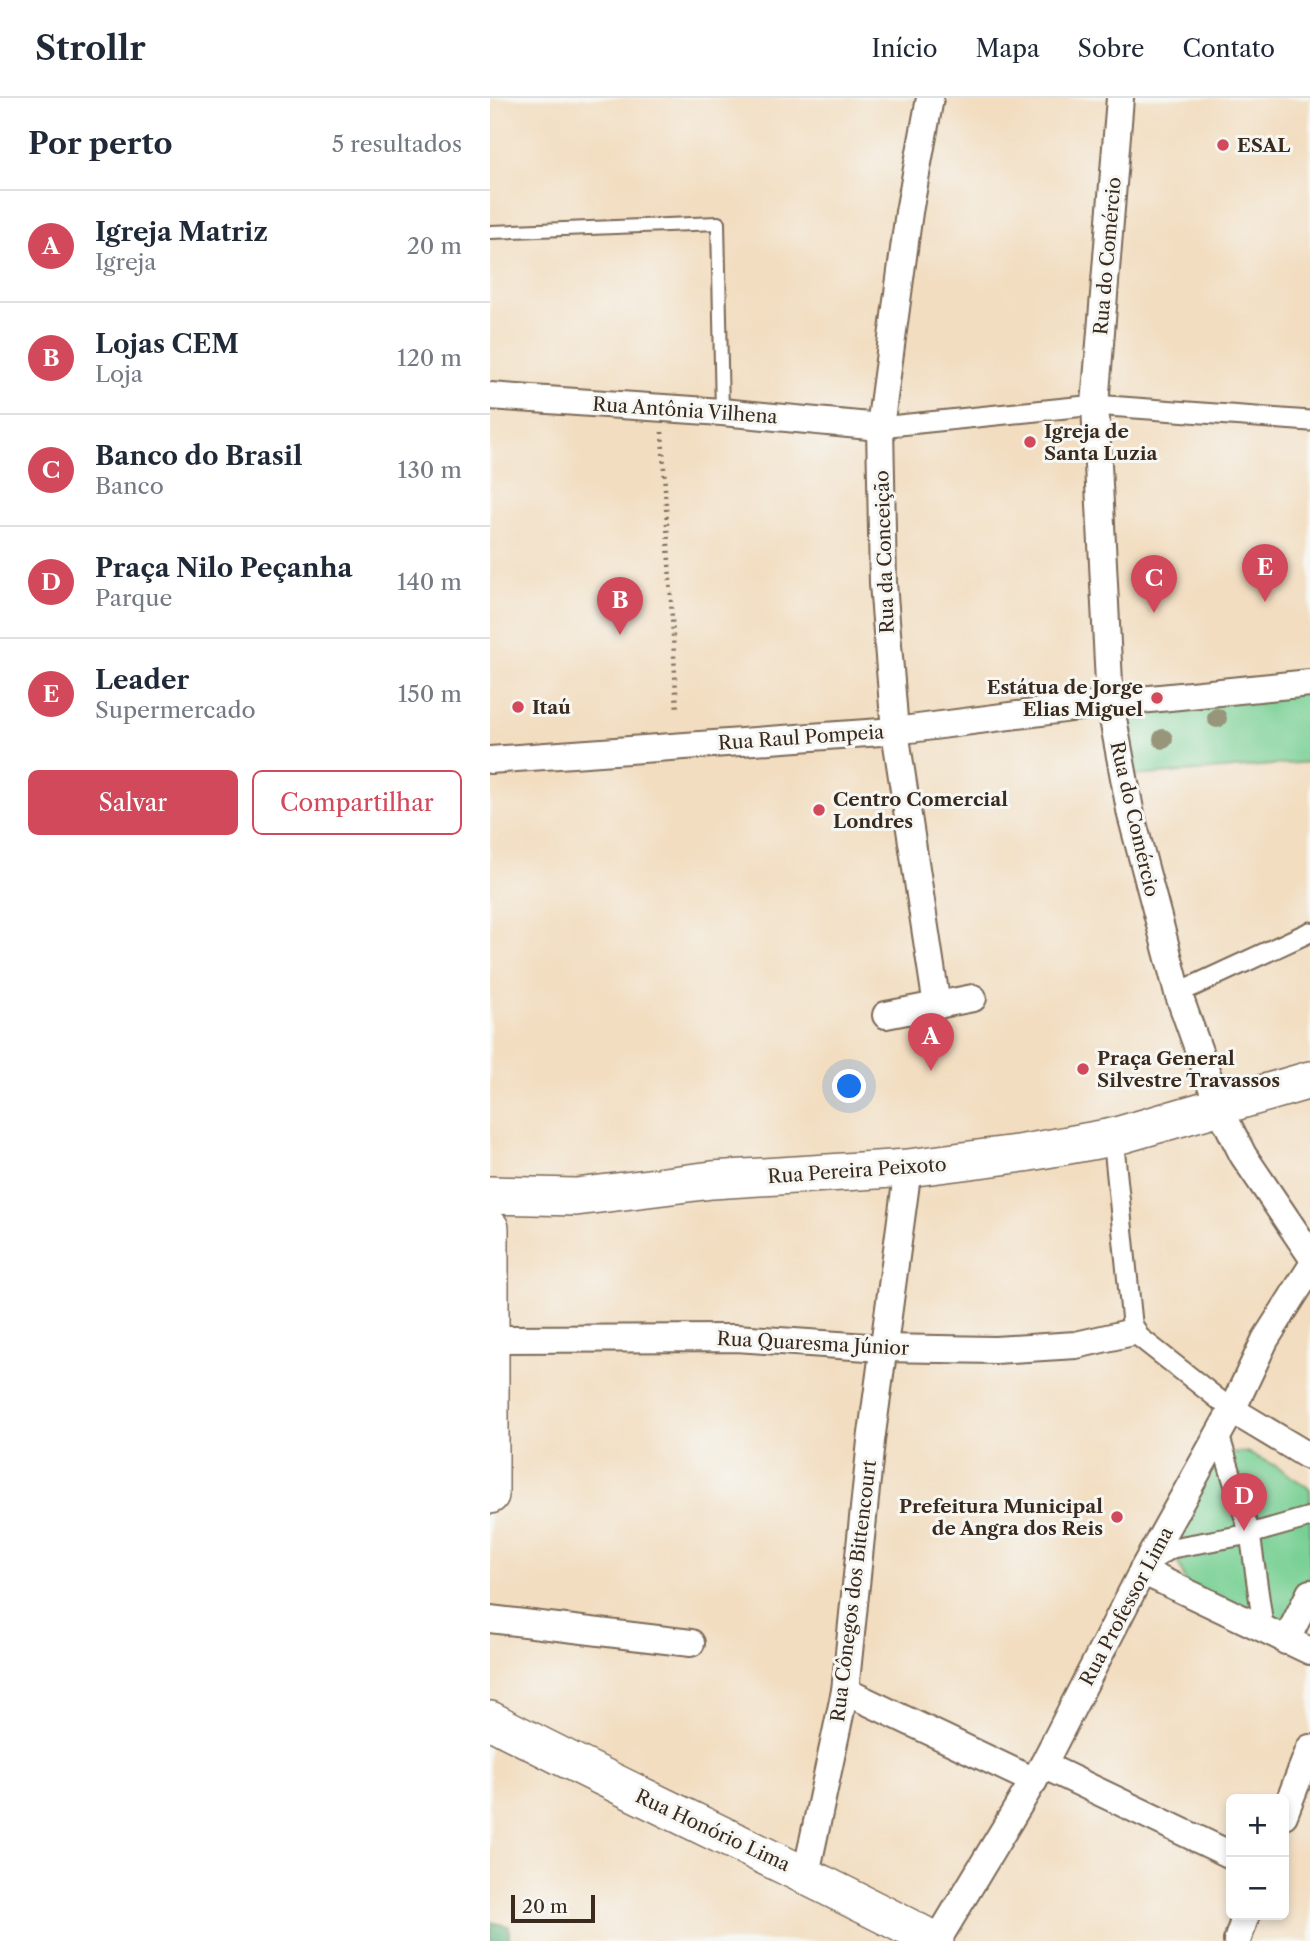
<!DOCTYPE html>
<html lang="pt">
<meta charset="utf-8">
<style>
body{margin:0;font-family:"Libre Caslon Text",serif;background:#f2f2f3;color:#1f2937}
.controls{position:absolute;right:21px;bottom:21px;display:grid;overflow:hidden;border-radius:10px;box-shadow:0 4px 10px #0003}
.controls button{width:63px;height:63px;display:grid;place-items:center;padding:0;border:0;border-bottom:2px solid #e0e1e3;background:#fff;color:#1f2937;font:35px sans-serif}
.scale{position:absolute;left:21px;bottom:18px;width:84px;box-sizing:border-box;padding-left:7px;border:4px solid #3b2a1e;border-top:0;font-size:19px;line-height:24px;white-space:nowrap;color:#3b2a1e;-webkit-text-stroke:5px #f6f6f2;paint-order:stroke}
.you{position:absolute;left:360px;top:989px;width:24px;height:24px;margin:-18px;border:5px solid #fff;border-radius:50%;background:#1a73e8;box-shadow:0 0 0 10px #1a73e833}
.badge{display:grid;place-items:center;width:46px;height:46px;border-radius:50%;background:#d1495b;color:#fff;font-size:23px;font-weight:700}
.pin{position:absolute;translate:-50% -58px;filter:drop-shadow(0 2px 4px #0008)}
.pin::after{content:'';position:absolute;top:37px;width:24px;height:21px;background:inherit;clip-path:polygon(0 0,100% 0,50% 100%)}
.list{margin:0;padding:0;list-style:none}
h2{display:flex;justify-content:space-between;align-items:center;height:91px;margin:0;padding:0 28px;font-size:30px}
h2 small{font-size:23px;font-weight:400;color:#747a83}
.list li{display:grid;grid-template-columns:46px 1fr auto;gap:21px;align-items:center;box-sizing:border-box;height:112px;padding:0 28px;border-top:2px solid #e0e1e3}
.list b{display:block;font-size:26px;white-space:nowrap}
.list p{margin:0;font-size:23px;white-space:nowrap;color:#747a83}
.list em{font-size:23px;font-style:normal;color:#747a83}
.actions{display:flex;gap:14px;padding:21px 28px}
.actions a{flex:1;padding:16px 0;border:2px solid #d1495b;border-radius:10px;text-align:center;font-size:24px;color:#d1495b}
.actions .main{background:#d1495b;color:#fff}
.map{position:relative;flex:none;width:820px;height:1843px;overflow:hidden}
header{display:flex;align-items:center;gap:42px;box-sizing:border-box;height:98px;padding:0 35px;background:#fff;border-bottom:2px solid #e0e1e3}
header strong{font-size:33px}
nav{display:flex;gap:38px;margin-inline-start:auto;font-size:24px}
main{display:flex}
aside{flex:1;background:#fff}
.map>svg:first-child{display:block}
.green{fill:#79d094;stroke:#5a7d59;stroke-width:2}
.forest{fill:#62b27e;stroke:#4e6e4e;stroke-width:2}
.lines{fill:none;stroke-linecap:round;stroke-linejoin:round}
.service-casing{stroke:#7b6957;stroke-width:16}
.pedestrian-casing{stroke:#7b6957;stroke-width:23}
.minor-casing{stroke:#7b6957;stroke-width:30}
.secondary-casing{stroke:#7b6957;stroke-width:40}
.path{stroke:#7b6957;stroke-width:4.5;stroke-dasharray:2 5;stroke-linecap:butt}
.service{stroke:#fff;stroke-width:12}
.pedestrian{stroke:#fff;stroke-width:19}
.minor{stroke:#fff;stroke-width:26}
.secondary{stroke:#fff;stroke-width:37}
.tree{fill:#98967a}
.poi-dot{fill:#d1495b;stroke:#f6f6f2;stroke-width:2.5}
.labels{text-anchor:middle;stroke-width:6;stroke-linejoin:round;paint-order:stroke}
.poi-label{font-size:19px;font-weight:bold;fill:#3b2a1e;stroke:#f6f6f2;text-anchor:start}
.street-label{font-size:19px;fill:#3b2a1e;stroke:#f6f6f2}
</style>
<header>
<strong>Strollr</strong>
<nav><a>Início</a><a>Mapa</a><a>Sobre</a><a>Contato</a></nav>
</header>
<main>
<aside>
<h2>Por perto<small>5 resultados</small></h2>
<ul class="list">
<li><span class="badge">A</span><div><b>Igreja Matriz</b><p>Igreja</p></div><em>20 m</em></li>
<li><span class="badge">B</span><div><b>Lojas CEM</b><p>Loja</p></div><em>120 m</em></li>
<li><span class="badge">C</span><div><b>Banco do Brasil</b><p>Banco</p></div><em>130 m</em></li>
<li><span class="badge">D</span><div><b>Praça Nilo Peçanha</b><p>Parque</p></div><em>140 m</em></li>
<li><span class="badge">E</span><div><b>Leader</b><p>Supermercado</p></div><em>150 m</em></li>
</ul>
<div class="actions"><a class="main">Salvar</a><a>Compartilhar</a></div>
</aside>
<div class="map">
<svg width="820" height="1843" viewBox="0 0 820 1843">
<rect width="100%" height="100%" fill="#f6f6f2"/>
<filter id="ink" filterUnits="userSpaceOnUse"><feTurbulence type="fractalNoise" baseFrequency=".0143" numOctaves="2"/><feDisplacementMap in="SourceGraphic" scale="14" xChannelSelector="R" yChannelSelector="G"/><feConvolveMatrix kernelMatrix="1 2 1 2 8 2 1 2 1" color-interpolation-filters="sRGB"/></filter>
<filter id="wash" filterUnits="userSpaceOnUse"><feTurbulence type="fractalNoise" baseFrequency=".00686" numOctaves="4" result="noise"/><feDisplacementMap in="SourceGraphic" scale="28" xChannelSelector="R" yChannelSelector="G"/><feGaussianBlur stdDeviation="1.57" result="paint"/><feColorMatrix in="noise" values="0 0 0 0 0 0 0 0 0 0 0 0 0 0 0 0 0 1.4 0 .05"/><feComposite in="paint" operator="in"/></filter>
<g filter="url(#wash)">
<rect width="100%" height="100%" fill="#f2ddc0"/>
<!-- green -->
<g class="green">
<path d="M820 590V664L644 678 635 602Z"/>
<path d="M756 1354 784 1367 820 1391V1479L790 1535 698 1489 682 1450 724 1357Z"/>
</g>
<!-- forest -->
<path class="forest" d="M0 1824 19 1828V1843H0Z"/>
</g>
<g filter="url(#ink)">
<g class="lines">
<defs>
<path id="service" d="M0 134 228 125 232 314"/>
<g id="pedestrian">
<path d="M390 329 605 307 820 323"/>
<path d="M688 895 820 834"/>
<path d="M623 1039 643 1234 742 1312"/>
<path d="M728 1334 760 1436 774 1534"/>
<path d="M656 1466 682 1450 760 1436 820 1419"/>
</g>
<g id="minor">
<path d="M440 0 419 114 390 329 393 485 405 633 447 908"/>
<path d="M630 0 605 307 620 605 641 717 688 895 729 1009 753 1057 820 1156"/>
<path d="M0 298 232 314 390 329"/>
<path d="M0 662 405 633 620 605 820 585"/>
<path d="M396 917 483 900"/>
<path d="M0 1241 246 1240 392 1250 505 1252 586 1247 643 1234"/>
<path d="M742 1312 820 1359"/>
<path d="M652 1473 820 1553"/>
<path d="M0 1521 201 1545"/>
<path d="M796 1543 820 1495"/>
<path d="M355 1593 544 1683"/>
<path d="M553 1667 741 1757"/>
<path d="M794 1717 820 1650"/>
<path d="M316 1776 355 1593 381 1343 418 1070"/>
<path d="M447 1843 553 1667 656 1466 742 1312 775 1242 820 1171"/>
<path d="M747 1843 756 1817"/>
</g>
<g id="secondary">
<path d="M0 1097 86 1099 222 1082 418 1070 534 1055 623 1039 820 982"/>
<path d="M0 1130V1397"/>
<path d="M0 1622C147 1699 298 1766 445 1843"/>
</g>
</defs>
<!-- service casing -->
<use href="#service" class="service-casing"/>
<!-- pedestrian casing -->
<use href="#pedestrian" class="pedestrian-casing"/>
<!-- minor casing -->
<use href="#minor" class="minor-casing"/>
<!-- secondary casing -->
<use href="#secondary" class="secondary-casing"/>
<!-- path -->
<path class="path" d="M172 334 187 613"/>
<!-- service -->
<use href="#service" class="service"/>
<!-- pedestrian -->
<use href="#pedestrian" class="pedestrian"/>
<!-- minor -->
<use href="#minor" class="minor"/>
<!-- secondary -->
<use href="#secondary" class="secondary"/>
</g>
<!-- trees -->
<g class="tree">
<circle cx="727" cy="620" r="10"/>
<circle cx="673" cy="641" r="10"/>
</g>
</g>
<!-- markers -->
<g class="poi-dot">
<circle cx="733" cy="47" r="7"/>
<circle cx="540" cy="344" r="7"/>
<circle cx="667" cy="600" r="7"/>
<circle cx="28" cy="609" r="7"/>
<circle cx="329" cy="712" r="7"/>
<circle cx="593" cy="971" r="7"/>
<circle cx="627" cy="1419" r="7"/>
</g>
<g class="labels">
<!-- poi labels -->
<g class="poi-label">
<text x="747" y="54">ESAL</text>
<text x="554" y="340">Igreja de<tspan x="554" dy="22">Santa Luzia</tspan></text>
<text x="653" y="596" text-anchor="end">Estátua de Jorge<tspan x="653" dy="22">Elias Miguel</tspan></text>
<text x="42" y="616">Itaú</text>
<text x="343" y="708">Centro Comercial<tspan x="343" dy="22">Londres</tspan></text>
<text x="607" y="967">Praça General<tspan x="607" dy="22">Silvestre Travassos</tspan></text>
<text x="613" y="1415" text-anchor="end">Prefeitura Municipal<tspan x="613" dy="22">de Angra dos Reis</tspan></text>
</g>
<!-- street labels -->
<g class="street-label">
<text transform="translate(617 158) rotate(-85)" y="7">Rua do Comércio</text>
<text transform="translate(195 312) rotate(4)" y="7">Rua Antônia Vilhena</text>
<text transform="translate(394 454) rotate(-92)" y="7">Rua da Conceição</text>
<text transform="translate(311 639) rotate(-4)" y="7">Rua Raul Pompeia</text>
<text transform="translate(645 721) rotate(77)" y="7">Rua do Comércio</text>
<text transform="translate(367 1072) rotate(-4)" y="7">Rua Pereira Peixoto</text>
<text transform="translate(323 1245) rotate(3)" y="7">Rua Quaresma Júnior</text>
<text transform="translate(363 1493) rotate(-83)" y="7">Rua Cônegos dos Bittencourt</text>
<text transform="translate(636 1508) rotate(-62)" y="7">Rua Professor Lima</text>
<text transform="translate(223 1732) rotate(25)" y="7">Rua Honório Lima</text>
</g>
</g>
</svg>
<div class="controls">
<button>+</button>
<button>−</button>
</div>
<div class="scale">20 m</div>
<div class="you"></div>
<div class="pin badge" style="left:441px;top:973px">A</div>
<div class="pin badge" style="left:130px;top:537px">B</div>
<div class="pin badge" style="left:664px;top:515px">C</div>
<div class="pin badge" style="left:754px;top:1433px">D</div>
<div class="pin badge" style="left:775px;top:504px">E</div>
</div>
</main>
